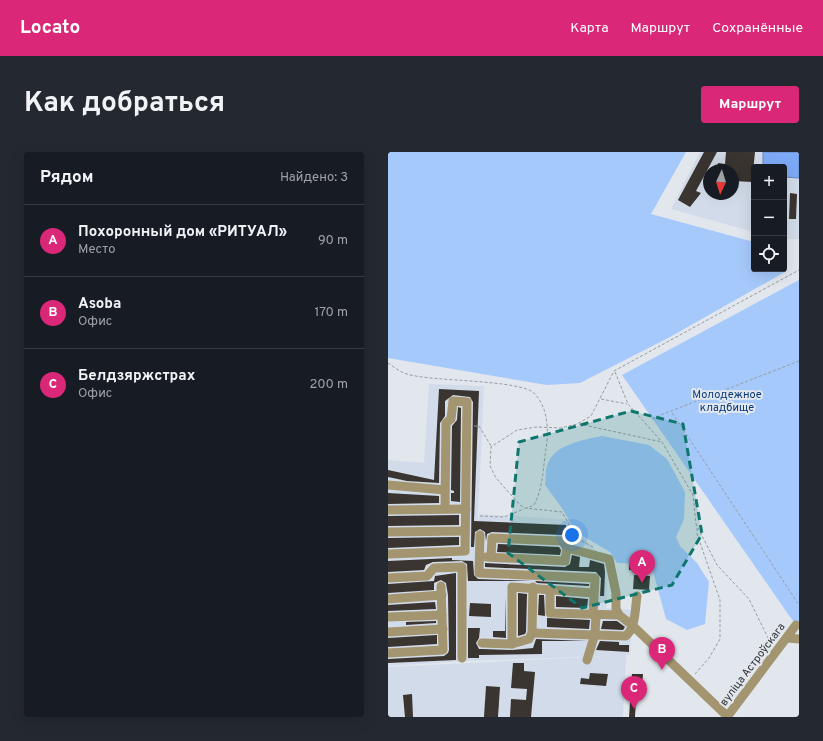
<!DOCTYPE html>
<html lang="ru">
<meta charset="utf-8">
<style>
body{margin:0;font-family:Overpass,sans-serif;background:#242831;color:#f1f3f6}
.controls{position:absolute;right:12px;top:12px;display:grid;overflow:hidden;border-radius:4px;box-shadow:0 4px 16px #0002}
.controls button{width:36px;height:36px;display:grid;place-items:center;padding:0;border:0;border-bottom:1px solid #363941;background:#171b24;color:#f1f3f6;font:20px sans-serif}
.compass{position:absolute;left:315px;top:12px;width:36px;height:36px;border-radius:50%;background:#171b24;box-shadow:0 4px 16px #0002;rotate:184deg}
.you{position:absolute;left:184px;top:383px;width:14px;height:14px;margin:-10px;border:3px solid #fff;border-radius:50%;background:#1a73e8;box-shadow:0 0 0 6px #1a73e833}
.badge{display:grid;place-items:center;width:26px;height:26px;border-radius:50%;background:#db2777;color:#fff;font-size:13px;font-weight:700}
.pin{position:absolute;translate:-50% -33px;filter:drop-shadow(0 1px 2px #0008)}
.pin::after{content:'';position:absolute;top:21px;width:14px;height:12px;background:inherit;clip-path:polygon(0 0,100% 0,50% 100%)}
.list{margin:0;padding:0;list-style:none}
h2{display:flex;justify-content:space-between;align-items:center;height:52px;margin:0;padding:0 16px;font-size:17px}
h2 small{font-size:13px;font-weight:400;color:#9ea1a6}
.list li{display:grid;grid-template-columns:26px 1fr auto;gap:12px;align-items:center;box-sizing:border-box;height:72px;padding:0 16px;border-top:1px solid #363941}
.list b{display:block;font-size:15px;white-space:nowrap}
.list p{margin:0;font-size:13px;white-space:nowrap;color:#9ea1a6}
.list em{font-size:13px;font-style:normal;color:#9ea1a6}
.icon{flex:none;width:22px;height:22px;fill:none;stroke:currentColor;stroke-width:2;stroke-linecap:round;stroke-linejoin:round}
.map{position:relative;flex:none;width:411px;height:565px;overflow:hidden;border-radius:4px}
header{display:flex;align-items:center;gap:24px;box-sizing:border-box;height:56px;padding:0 20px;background:#db2777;color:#fff}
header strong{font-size:19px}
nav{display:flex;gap:22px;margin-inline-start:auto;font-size:14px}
.intro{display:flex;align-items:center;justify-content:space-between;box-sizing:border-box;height:96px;padding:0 24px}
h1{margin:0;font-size:28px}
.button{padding:10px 18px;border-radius:4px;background:#db2777;color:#fff;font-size:14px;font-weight:700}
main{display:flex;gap:24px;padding:0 24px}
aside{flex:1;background:#171b24;border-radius:4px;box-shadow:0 4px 16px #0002}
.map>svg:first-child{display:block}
.built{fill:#d2dbe9;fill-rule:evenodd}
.green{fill:#a6c9fc}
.water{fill:#7da9f6;stroke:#6686bc}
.building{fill:#3a3530}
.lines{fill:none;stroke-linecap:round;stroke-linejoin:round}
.path{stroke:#989ba0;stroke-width:1;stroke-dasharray:3 2;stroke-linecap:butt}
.minor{stroke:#a3956f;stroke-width:9}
.marked{fill:#0f766e;fill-opacity:0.2;stroke:#0f766e;stroke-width:3;stroke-dasharray:8 5;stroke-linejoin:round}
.labels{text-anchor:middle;stroke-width:4;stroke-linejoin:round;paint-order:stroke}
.park-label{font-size:11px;fill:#0a397a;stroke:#e2e7ee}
.street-label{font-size:11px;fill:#313335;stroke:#e2e7ee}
</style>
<header>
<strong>Locato</strong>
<nav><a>Карта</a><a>Маршрут</a><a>Сохранённые</a></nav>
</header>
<div class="intro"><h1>Как добраться</h1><a class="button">Маршрут</a></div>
<main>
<aside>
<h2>Рядом<small>Найдено: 3</small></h2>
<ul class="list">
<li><span class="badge">A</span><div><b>Похоронный дом «РИТУАЛ»</b><p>Место</p></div><em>90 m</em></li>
<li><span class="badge">B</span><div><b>Asoba</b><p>Офис</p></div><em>170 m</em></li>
<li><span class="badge">C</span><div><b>Белдзяржстрах</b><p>Офис</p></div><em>200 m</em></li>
</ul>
</aside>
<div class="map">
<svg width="411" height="565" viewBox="0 0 411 565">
<rect width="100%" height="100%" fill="#e2e7ee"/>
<!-- built -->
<g class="built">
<path d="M312 0H411V87H396V15H366V80L283 57ZM321 18H345V42H321Z"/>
<path d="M41 232 96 234 87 435 78 439 87 435 91 362 175 367 220 410 218 456 245 458 242 503H238L235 565H0V515L220 504 78 509V491L77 509 0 514V308L36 311Z"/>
</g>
<!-- green -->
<g class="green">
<path d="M0 0H298L263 62 366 90V117H396V113L397 120 282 185 192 231 159 233 0 206Z"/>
<path d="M411 128V474L408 473 400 462 234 223Z"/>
<path d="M214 284 261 293 279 307 297 340 296 367 288 385 292 394 309 411 321 430 317 472 299 478 278 467 263 412 229 411 222 400 188 380 174 356 157 333C158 327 157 317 160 311 168 292 195 288 214 284Z"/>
</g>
<!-- water -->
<path class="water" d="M375 0H411V26L396 25V15H375Z"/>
<!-- building -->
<g class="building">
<path d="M316 0H329L308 39 313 41 302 55 290 48Z"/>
<path d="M338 0H367L364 30 345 29V18H329L330 11 337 12Z"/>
<path d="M402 41 409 42 408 67H401Z"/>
<path d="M51 237 91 239 86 369 178 373V379H175V383L104 380 99 382 98 389 97 380 92 377 87 380 86 395H83L85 250 82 245 65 243 57 249V264L52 271 51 331 19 329 0 325V318L46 328Z"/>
<path d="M70 255 73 256 72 350 63 349V341H66V339L63 338 64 274 69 268Z"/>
<path d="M0 341 51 344V351L0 352Z"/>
<path d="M71 363V373L0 374V364Z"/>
<path d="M71 385V393L0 396V386Z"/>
<path d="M110 392 171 395 173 398 172 403 109 400Z"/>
<path d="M184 403 192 405 191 415H201L202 408 216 412 217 420 216 444H212L213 426 208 420 97 415V411L177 415 182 412Z"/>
<path d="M64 406V408L85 409 86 423 90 427 144 429H80L79 412 74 409 45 410 38 413 36 418 0 420V409Z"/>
<path d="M241 412 251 413V419L241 418Z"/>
<path d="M68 421V508L0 511V507L56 504 60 501 61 498 60 443 58 431 53 428 46 431V438L0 441V432L46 429 47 424Z"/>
<path d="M246 423 262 424 261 438 245 437Z"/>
<path d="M147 429 201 432V434L149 431Z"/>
<path d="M130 441 139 442 138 480 137 482 130 484Z"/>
<path d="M151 443H156L157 464 150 463Z"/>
<path d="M117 444 118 486 105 485V479H117Z"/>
<path d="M168 444 200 447 199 456 168 455Z"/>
<path d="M47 450 48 457 0 459V453Z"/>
<path d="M82 451 103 452V465L81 464Z"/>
<path d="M159 466 202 468 201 477 159 475Z"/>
<path d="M48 469V471L18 473V470Z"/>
<path d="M215 469H229L237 475 235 478 213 477Z"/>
<path d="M80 476H92L91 486 88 491 91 497H94L124 498 145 496 148 487 199 489H154V502L91 503V506H80Z"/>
<path d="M49 483V492L0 495V486Z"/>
<path d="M212 489 231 490V493H241V500L208 498Z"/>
<path d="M125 511H136V519L147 520 143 565H122L123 547 138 548 139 537 123 536Z"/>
<path d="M202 521 220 522 218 534 192 532 193 526 201 527Z"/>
<path d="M244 522H255L253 547H248L247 565H241Z"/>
<path d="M98 534 112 535 110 565H96Z"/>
<path d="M24 542 25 565H17L15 543Z"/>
</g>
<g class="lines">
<!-- path -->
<g class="path">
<path d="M411 209 283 259 411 453"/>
<path d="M0 211C6 215 12 220 19 222 43 230 134 227 147 242 160 256 161 279 158 297 155 315 155 337 146 353L139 356"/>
<path d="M227 220 240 252 274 290 305 343 308 372 329 413 361 447 380 486V497"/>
<path d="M213 247 239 252"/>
<path d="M264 267 282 259"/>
<path d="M191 272 274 290"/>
<path d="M86 274H91L103 294"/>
<path d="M92 364 116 365 136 357"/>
<path d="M205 395 183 383 181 372 174 360 137 356 132 353 108 326 102 314 103 295 129 278 149 275 173 276 189 272 203 264 226 219 411 118"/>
<path d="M307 522 321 506 332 487V448L309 382V373"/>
</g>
<!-- minor -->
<g class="minor">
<path d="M0 333 57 338"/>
<path d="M0 358 78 357"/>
<path d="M0 380 77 379"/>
<path d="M92 383 91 421 207 426 205 463"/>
<path d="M0 402 77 399 79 250 65 249 63 267 58 271 57 357"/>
<path d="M98 405 177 409 179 396"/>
<path d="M103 405 104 386 174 389 179 396 221 407 228 441V457L231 463"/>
<path d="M0 426 39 424 46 416 74 415V506"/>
<path d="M162 438V461L231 463 244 473 339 564"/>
<path d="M0 447 54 443"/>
<path d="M0 465 54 463"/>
<path d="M0 480 55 477"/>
<path d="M144 481 238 484C248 475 247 456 249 444"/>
<path d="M399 486 411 487"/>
<path d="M94 491 124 492 141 487 144 481 145 435"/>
<path d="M124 492V435L205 441"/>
<path d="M0 501 55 498 53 434"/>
<path d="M199 508 207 482 208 463"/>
<path d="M339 565 408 473"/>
</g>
</g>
<!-- marked area -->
<path class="marked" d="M243 259 295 272 314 382 284 433 194 456 120 401 131 290Z"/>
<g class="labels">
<!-- park labels -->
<g class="park-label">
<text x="339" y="246">Молодежное<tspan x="339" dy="13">кладбище</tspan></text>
</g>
<!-- street labels -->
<g class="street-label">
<text transform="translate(364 512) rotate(-53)" y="4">вуліца Астроўскага</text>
</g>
</g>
</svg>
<div class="controls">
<button>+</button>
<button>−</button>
<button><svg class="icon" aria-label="locate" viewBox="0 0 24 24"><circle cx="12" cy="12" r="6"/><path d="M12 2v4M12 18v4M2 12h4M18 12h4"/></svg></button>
</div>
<svg class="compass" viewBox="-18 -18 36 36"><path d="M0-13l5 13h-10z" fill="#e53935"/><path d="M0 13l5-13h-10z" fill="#9ea1a6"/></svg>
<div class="you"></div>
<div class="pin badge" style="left:254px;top:431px">A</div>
<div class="pin badge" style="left:274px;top:518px">B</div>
<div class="pin badge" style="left:246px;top:557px">C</div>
</div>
</main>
